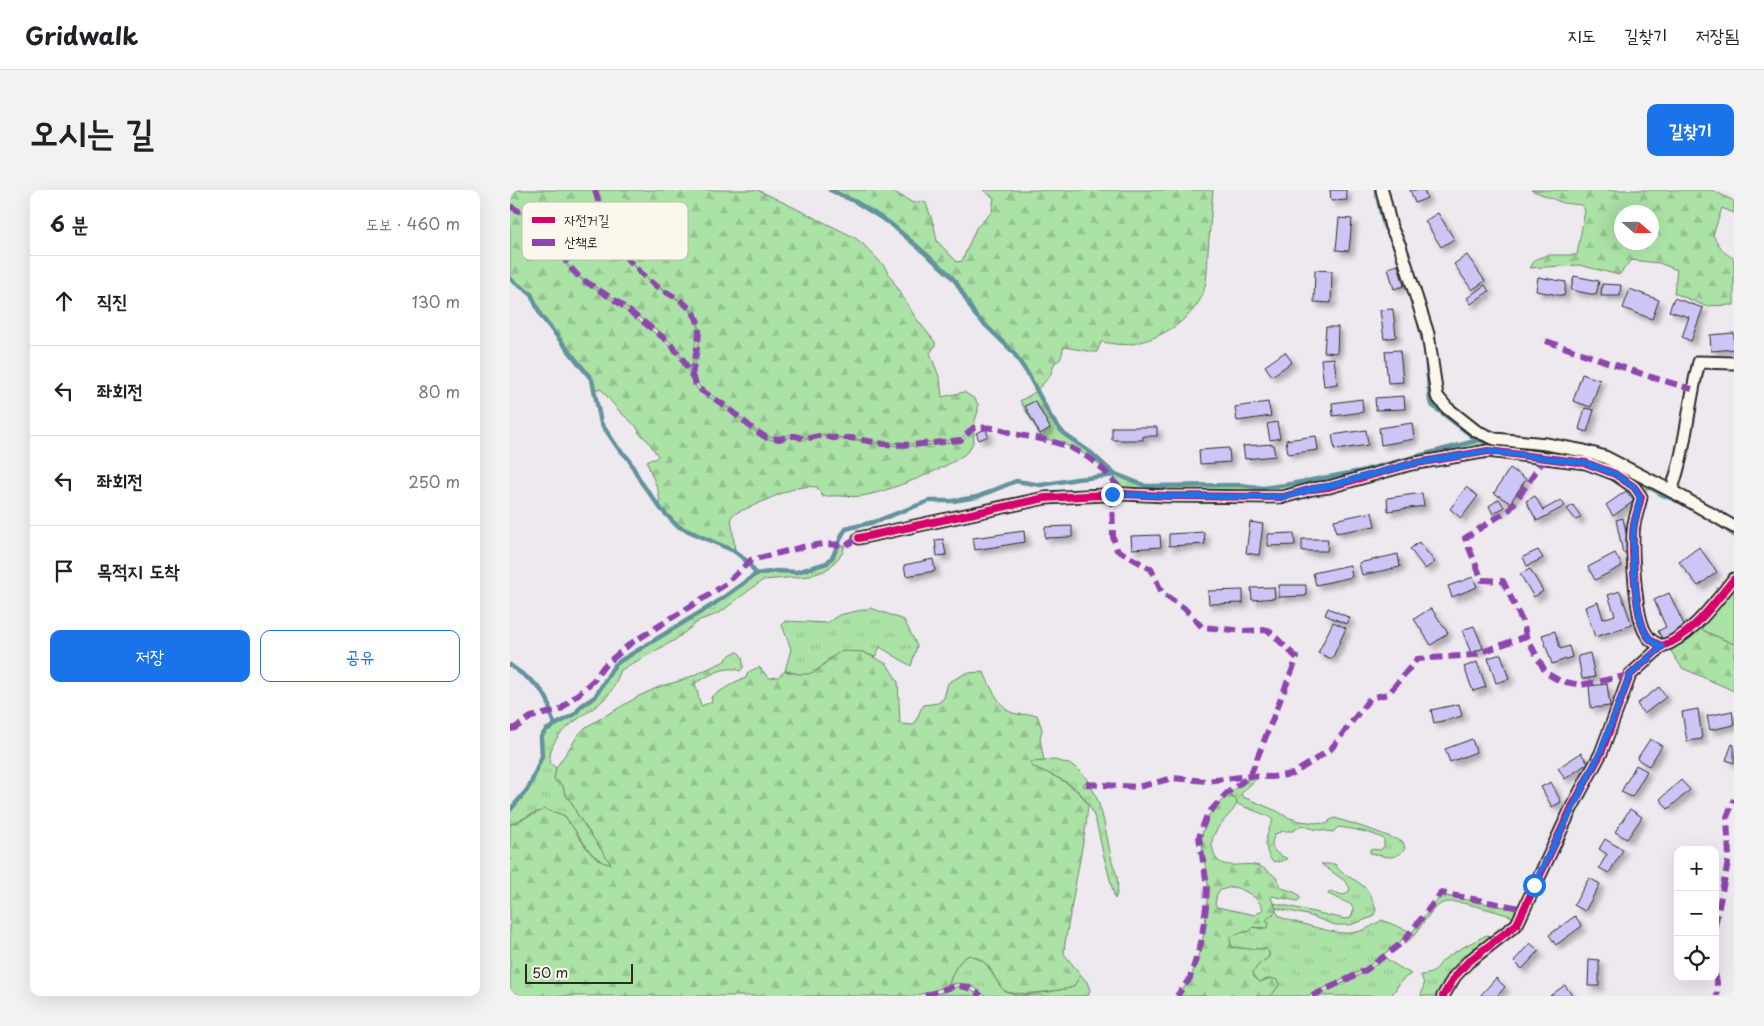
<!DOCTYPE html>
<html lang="ko">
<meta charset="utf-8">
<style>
body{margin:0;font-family:"Playpen Sans","Poor Story",sans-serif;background:#f2f2f2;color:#202124}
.controls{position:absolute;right:15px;bottom:15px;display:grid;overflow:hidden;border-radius:10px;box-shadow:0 5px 20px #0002}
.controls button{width:45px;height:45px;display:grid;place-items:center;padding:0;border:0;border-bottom:1px solid #e0e0e0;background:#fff;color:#202124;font:25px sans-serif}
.compass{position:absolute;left:1104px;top:15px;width:45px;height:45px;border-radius:50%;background:#fff;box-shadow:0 5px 20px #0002;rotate:110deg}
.scale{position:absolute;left:15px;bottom:12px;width:108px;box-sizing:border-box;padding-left:5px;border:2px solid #2b2b2b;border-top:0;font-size:14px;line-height:18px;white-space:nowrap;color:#2b2b2b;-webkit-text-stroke:4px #fbf7ec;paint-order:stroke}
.stop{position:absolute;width:15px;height:15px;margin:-11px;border:4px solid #1a73e8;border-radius:50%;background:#fff}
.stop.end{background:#1a73e8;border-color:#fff;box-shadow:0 1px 5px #0008}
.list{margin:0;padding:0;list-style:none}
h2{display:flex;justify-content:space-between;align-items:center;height:65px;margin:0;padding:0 20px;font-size:21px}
h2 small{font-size:16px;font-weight:400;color:#757577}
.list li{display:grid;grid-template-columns:32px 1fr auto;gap:15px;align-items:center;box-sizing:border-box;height:90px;padding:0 20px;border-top:1px solid #e0e0e0}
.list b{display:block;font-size:19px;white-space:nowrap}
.list em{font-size:16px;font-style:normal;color:#757577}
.actions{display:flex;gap:10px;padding:15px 20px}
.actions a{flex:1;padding:11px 0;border:1px solid #1a73e8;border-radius:10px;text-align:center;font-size:18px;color:#1a73e8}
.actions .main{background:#1a73e8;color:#fff}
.icon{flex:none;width:28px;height:28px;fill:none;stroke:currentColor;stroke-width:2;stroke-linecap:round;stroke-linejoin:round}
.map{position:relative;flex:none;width:1224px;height:806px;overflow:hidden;border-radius:10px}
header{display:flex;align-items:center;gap:30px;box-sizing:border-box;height:70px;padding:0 25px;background:#fff;border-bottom:1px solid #e0e0e0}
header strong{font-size:24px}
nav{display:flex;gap:28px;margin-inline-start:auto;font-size:18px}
.intro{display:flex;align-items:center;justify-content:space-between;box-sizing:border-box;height:120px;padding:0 30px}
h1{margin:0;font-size:35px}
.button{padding:12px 22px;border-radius:10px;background:#1a73e8;color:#fff;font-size:18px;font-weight:700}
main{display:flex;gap:30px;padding:0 30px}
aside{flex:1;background:#fff;border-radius:10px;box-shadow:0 5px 20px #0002}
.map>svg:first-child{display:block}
.grass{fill:url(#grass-tufts);stroke:#6b8668}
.forest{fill:url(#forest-firs);stroke:#6b8668;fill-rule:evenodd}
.garden{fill:#abe2a6;stroke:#6b8668}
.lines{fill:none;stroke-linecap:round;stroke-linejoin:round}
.stream{stroke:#63939b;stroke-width:4.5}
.building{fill:#cec5f7;stroke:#2b2b2b;filter:url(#shadow)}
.street-casing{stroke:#2b2b2b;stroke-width:15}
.street{stroke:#fbf7ec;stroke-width:11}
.quiet{stroke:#8e44ad;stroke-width:6;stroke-dasharray:12 6;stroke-linecap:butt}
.cycleway-casing{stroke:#fbf7ec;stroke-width:11}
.cycleway{stroke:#d6006c;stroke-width:8}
.route{stroke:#1a73e8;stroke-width:6}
.key{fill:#fbf7ec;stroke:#bdbab2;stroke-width:1}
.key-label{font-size:14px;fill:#2b2b2b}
</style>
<header>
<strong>Gridwalk</strong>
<nav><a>지도</a><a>길찾기</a><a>저장됨</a></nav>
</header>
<div class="intro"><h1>오시는 길</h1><a class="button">길찾기</a></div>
<main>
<aside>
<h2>6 분<small>도보 · 460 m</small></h2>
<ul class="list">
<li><svg class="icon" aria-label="ahead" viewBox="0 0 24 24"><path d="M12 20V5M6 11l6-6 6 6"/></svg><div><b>직진</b></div><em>130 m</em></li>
<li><svg class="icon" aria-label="left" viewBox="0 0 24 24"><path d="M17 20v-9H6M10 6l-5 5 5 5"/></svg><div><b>좌회전</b></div><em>80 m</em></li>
<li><svg class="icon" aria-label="left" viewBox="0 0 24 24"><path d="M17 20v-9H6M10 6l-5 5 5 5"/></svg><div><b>좌회전</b></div><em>250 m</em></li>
<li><svg class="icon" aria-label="arrive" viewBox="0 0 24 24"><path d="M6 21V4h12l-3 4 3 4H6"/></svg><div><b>목적지 도착</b></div></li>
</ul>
<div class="actions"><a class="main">저장</a><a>공유</a></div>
</aside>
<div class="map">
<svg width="1224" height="806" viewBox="0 0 1224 806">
<defs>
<pattern id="grass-tufts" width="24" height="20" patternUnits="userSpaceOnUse" patternTransform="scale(1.25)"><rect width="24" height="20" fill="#abe2a6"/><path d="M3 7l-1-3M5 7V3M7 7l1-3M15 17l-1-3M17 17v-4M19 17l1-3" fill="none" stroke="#93c28f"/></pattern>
<pattern id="forest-firs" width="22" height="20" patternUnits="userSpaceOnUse" patternTransform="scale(1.25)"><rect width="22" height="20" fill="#abe2a6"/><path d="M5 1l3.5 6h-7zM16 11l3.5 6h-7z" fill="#93c28f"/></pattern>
<filter id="shadow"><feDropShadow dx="4.5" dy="4.5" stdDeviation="2.5" flood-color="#0004"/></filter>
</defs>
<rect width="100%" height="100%" fill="#eee8ef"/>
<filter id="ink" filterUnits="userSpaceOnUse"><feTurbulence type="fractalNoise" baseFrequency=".02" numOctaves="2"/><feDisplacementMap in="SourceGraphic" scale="10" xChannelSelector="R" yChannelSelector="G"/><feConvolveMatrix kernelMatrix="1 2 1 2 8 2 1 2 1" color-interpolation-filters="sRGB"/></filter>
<g filter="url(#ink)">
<!-- grass -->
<g class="grass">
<path d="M527 201 542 229 554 245 580 262 603 284 601 285C581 265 560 254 532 248L510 211Z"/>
<path d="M969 251C1000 264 1041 261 1075 268 1098 273 1118 286 1137 298L1130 316 1131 307 1105 284 978 260 773 306 614 299 602 286 607 285 636 296 731 295 753 298 851 281Z"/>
<path d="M330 355H335L332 364 320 377 314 381 300 386 253 390 212 421 202 426 190 430 165 450 111 480C107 488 105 497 99 504 80 527 37 538 40 573L46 578 44 590 53 596 55 604 62 613 67 624 102 675 95 674 81 663 55 626 47 623 26 622 0 635V621L18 600 21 593 33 566 32 547 36 541 66 525 71 517 85 508 105 477 111 472 205 414 247 385 266 382H287L309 377 318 374Z"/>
<path d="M361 418 394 430 407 456 401 476 370 457 365 467C347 460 329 458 314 474 310 478 305 483 298 484 291 486 282 482 275 481L281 459 272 435 275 431 317 433 329 425Z"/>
<path d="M544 570C561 573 571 578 579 593H574L573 596H581C594 619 596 646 602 671 603 676 606 681 607 686 608 692 608 703 605 709 601 693 597 678 593 663 588 642 586 618 569 602 557 590 537 583 521 576L520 572Z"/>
<path d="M741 587 747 588 731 604 733 607 767 621 777 627 789 631 817 634 820 630 825 628 865 641 893 652 895 658C886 672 874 666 860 663V659L870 660 874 657V649C861 642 843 639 828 637L823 642 803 639 792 635 783 641H773L765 644C758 659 765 663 778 669L769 672 762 671C752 657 756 645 763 630L758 626 727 614 726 609 717 605Z"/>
<path d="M811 674H825C831 686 843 687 853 696 860 702 863 711 866 720L863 727 840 735H825L801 726 766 718 764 713 835 729 841 728 844 719 840 714 818 704 820 701 833 705 838 703 840 698 835 691Z"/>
<path d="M931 705 1011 720 1004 732 1001 726C986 722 951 710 937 712 931 712 922 720 919 725 910 735 907 747 894 753Z"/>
<path d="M766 721 770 727C780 731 790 733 800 736 832 744 843 749 872 730L899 741 891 751 855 779 830 791 797 806H761L769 795 761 788 750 792 744 787 743 782 749 774 759 767V762L756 759C744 759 733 759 721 757L720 747 730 743 740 741 742 737 753 739 758 733 756 731 758 727 763 725Z"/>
<path d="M977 745 986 747 930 806H911L914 794 911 785C930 783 924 777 936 768 947 760 964 751 977 745Z"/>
<path d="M459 765C482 772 476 779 489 793 492 796 501 803 505 805 515 806 553 800 563 797L571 785 577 792 580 800 578 806H475C463 795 454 790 438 796 443 783 446 772 459 765Z"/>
<path d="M876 767 879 771 901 784 892 790 881 806H806L857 781Z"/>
<path d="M449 796 463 801 469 806 426 804Z"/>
</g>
<!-- forest -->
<g class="forest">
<path d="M0 0H84L97 41 118 71 142 93 177 116 183 125 188 135V144L185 156 182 184 167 159 152 144 109 112 70 87 58 75 38 38 0 15Z"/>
<path d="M86 0H248L344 47 353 54 374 76 405 127 425 152V156L420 163 430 189 432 207 454 202 465 209 468 214V221L463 237 451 249 403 254 374 253 341 248 322 247 314 244 294 248 286 245H277L270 248 257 247 244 239 218 217 190 198 183 185 190 144 189 135 184 125 178 115 143 93 119 70 98 41Z"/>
<path d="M321 0H381L403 13 412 11 416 13 424 36 427 51 447 72 452 71 466 38 482 22 484 8 473 0H703C701 20 700 41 698 61 697 77 698 96 690 110 677 133 647 150 621 154 612 156 600 153 591 152L587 162H583L554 157C551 164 553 171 545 172L540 186 527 200 504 162 465 125 447 92 439 83 381 34 346 11Z"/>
<path d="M1021 0H1202L1224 11V23L1212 18 1203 45C1208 54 1214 65 1224 68V115L1195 116 1164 103 1167 80 1149 73 1121 70 1109 85 1069 75 1020 78 1026 69 1037 65H1067L1075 20 1071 15 1053 13ZM1112 22H1142V52H1112Z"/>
<path d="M0 17 37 39 57 76 69 88 108 114 158 153 171 168 188 200 217 218 243 240 256 249 271 250 278 247H286L294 250 314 246 321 249H341L374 255 403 256 452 251 464 239C464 248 464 254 458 261 445 276 372 304 351 306 338 308 326 304 313 307L307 297C284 294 263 308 242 316 235 320 227 321 221 327L225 360 176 339 162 330 151 319 148 300 137 273 138 270 145 269 148 266 138 251 129 243 127 237 109 221 91 199H84L83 189 79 183 32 126 22 103 0 88Z"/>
<path d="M1190 439 1224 454V501L1172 478 1161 461Z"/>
<path d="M334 461 353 462 377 474 388 492 390 534 404 535 411 519 414 515 428 513 434 508 438 493 456 483 474 482C478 493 491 520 503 523 511 526 519 523 527 525L532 539 530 549 534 571 521 572V576C543 585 565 594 578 614L576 635 555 753 554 764 571 785 563 797C549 801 510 806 497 802 480 792 488 773 459 765 446 772 443 783 438 796L405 806H0V635L35 619C42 623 51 622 56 628 69 643 79 673 101 674L67 624 62 613 55 604 53 596 44 590 46 578 69 544 76 537 129 506 151 496 173 490 213 472 221 464 228 462C233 466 233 471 233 478L230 481C215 474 199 486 185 493L191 516 202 512 201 507 227 491 236 488 238 482 249 477 259 488 268 487 275 481C281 482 286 484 292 484 311 486 317 465 334 461Z"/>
<path d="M717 605 726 609 727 614C721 625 709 633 704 645 702 649 701 655 703 660 708 685 733 670 749 676 753 677 759 682 762 684 767 688 770 691 769 697L784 702 789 705 790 709 787 711 762 706 761 708 766 718V721L756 730 759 735 757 738 743 737 740 741 730 743 720 747 721 757C733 759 745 759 756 759L759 762V767L749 774 743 782 744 787 750 792 761 788 767 790 769 795 761 806H668L681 788 692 754 697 717 698 695 691 647 698 626ZM723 697C734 699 749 708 753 719L751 721 745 725 707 717 705 714 707 704 710 700Z"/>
</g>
<!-- garden -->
<path class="garden" d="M1224 397V454L1190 439Z"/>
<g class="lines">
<!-- stream -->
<g class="stream">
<path d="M320 0 346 12 381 34 438 83 446 92 465 125 503 162 518 184 542 229 554 244 580 262 603 283 636 296 731 295 753 298 775 295 851 281 969 250"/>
<path d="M866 0 874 36 877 41"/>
<path d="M0 89 21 104 31 126 82 190 91 233 108 258 118 268 131 292 151 319 167 336 224 361 238 372 246 384"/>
<path d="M909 133 914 155"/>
<path d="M917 175 920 211 923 216 963 247 983 255 1073 266"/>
<path d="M1119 285 1153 305 1167 311"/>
<path d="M1207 333 1224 345"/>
<path d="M0 475C14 486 30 494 38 511 41 519 39 527 45 534"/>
<path d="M0 620 17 600 21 593 32 566 31 547 36 540 65 524 71 516 85 507 104 476 110 471 204 414 246 384 266 381 287 382 317 373 323 366 333 343 336 339 343 337 364 332 419 311H443L467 307 506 291 531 295 567 289 606 285"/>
</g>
</g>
<!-- building -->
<g class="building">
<path d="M820 0H836L837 10 821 11Z"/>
<path d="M900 0H914L917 8 905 13Z"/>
<path d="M928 23 944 49 931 57 915 31Z"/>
<path d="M829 28 842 29 839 61 826 60Z"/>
<path d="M957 65 975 91 962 100 944 74Z"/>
<path d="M888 75 894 96 884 99 878 78Z"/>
<path d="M805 80 822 81 821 113 804 112Z"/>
<path d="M1064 86 1089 91 1086 105 1061 100Z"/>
<path d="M1028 87 1056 92 1054 106 1026 101Z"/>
<path d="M1092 94 1111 95 1110 106H1091Z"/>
<path d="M975 95 979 101 961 114 957 108Z"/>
<path d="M1120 99 1149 110 1142 129 1113 118Z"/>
<path d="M1164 108 1193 118 1181 151 1172 147 1179 127 1159 121Z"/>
<path d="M883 119 886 147 874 149 870 120Z"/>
<path d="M816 137H828L827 163 814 162Z"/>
<path d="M1224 143V159L1201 161 1200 145Z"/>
<path d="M890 160 893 192 878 193 875 161Z"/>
<path d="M775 162 782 172 762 186 755 176Z"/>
<path d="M824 168 827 194 814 196 811 169Z"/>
<path d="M1072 184 1090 190 1081 217 1063 211Z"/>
<path d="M894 206 895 219 866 220 865 208Z"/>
<path d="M852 209 853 222 823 226 822 213Z"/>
<path d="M525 211 540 238 530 244 515 216Z"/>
<path d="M758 212 761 226 727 231 725 217Z"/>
<path d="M1075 218 1084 220 1077 242 1069 239Z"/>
<path d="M767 232 770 248 760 250 757 234Z"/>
<path d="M902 233 904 249 871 255 869 238Z"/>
<path d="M602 237H647V246H633V250H602Z"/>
<path d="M476 239 478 246 469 250 466 243Z"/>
<path d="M856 240 858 255 825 260 822 245Z"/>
<path d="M806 246 808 260 778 264 776 250Z"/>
<path d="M763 254 765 266 735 269 733 256Z"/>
<path d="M719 258 720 272 690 274 689 260Z"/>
<path d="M1000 278 1016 289 1000 313 984 303Z"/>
<path d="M956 297 968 306 951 328 940 319Z"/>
<path d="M1116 301 1124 311 1103 326 1096 315Z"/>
<path d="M912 303 914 316 878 321 877 308Z"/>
<path d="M1025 306 1033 320 1051 310 1055 316 1027 331 1016 311Z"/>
<path d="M989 309 994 317 983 324 979 316Z"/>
<path d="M1063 315 1071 327 1066 330 1057 319Z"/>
<path d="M862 322 865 336 826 343 824 330Z"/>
<path d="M1113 328 1120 362 1113 363 1106 330Z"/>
<path d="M740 332 753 334 749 365 736 363Z"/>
<path d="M562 336V347L535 348V337Z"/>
<path d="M514 341 515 352 465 360 463 348Z"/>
<path d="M694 342 695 354 659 356V344Z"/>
<path d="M784 343 785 355 758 356V344Z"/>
<path d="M650 345 651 357 622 359 621 346Z"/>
<path d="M433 349 436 365 427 366 425 350Z"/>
<path d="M792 349H818L817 361H792Z"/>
<path d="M909 352 925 372 915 379 900 359Z"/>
<path d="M1189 357 1207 382 1188 396 1169 372Z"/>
<path d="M1028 360 1033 368 1017 376 1013 367Z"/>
<path d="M1105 363 1112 376 1085 390 1078 377Z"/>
<path d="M888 364 890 377 852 385 849 373Z"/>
<path d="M423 369 425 381 396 386 394 375Z"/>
<path d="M840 375 842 387 806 395 803 383Z"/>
<path d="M1020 379 1033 401 1024 407 1010 384Z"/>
<path d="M963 387 967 397 942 407 938 396Z"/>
<path d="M769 395H796V406L769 407Z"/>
<path d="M764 397 765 408 742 410 741 398Z"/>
<path d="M733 400V413L699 414 698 401Z"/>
<path d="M1110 401 1122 435 1085 447 1075 417 1088 412 1093 429 1105 425 1098 405Z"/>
<path d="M1159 403 1176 439 1153 450 1148 441 1156 437 1144 410Z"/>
<path d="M818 418 840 428 837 434 815 425Z"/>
<path d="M921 418 938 443 921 455 904 429Z"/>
<path d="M823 432 836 438 822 469 808 463Z"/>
<path d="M964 436 973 458 961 463 952 440Z"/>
<path d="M1045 441 1050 459 1059 456 1062 467 1042 474 1032 445Z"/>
<path d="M1080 463 1085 487 1072 489 1068 466Z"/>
<path d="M991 464 999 489 986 493 978 468Z"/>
<path d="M967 472 976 497 963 501 954 477Z"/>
<path d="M1097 494 1100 516 1081 518 1079 496Z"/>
<path d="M1149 497 1156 507 1134 524 1127 514Z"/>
<path d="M949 514 952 526 924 533 921 520Z"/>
<path d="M1188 519 1192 549 1177 551 1172 522Z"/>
<path d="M1222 521 1224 535 1200 540 1197 526Z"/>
<path d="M962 549 966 562 940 572 935 559Z"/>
<path d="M1140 549 1152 556 1139 576 1127 569Z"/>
<path d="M1222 554 1224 555V573L1216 570Z"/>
<path d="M1071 563 1078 573 1055 589 1048 578Z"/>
<path d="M1126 575 1137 581 1122 607 1111 602Z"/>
<path d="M1171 590 1180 600 1158 619 1150 609Z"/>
<path d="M1041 592 1051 612 1042 617 1031 597Z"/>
<path d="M1120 619 1132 627 1117 649 1105 642Z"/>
<path d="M1095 649 1113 660 1099 683 1089 678 1097 664 1089 659Z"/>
<path d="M1079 688 1090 694 1075 721 1064 715Z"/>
<path d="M1065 726 1072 736 1046 755 1039 745Z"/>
<path d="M1020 753 1029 761 1012 779 1004 771Z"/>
<path d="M1079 769 1089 770V796H1078Z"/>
<path d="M986 788 995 797 987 806H970Z"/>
<path d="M1055 795 1061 804 1059 806H1040Z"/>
</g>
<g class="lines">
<defs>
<g id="street">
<path d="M872 0 881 37 890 56 918 144 927 206 937 218 966 241 985 249 1036 254 1074 261 1095 267 1167 304 1224 337"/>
<path d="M1161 301C1176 260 1178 215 1189 172L1224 173"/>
<path d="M349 348 535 308 614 304 657 306 773 307 802 299 819 297 901 274 978 261 1076 273 1105 284 1124 297 1131 307C1129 316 1126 325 1124 334 1121 355 1125 424 1135 442 1139 450 1144 453 1152 456 1181 447 1205 412 1224 389"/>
<path d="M933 806 945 786 958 772 1007 734 1061 619 1091 563 1120 485 1152 456"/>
</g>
</defs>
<!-- street casing -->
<use href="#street" class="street-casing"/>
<!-- street -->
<use href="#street" class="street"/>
<!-- quiet -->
<g class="quiet">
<path d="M85 0C93 28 100 49 120 72 127 79 134 87 142 93 159 106 184 112 189 136 190 145 184 175 182 185"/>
<path d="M0 16 38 38 58 75 70 88 109 113 159 152 172 168 189 199 217 217 243 239 257 248 270 249 278 246H286L294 249 314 245 322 248H341L374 254 403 255 451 250 463 238C469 238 476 237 483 238 492 239 500 243 509 245 560 253 582 262 614 304"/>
<path d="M1036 151 1141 187 1182 199"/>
<path d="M1036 267 1000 319 955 348 972 390 993 391 1014 435 1016 446 1036 483 1050 491 1071 495 1120 485"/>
<path d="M602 304 603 347 607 360 641 379 652 403 674 418 692 437 734 441 758 440 787 468 740 586 716 604 697 625 689 647 697 695 696 717 691 753 680 788 667 806"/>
<path d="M0 539 5 538 21 527 50 520 84 490 94 476 120 454 216 394 241 370 293 357 313 354 336 355 349 348"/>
<path d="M576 594 628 597 663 588 696 591 740 586 762 587 783 584 821 559 860 508 878 504 907 469 964 465 1016 446"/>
<path d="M1205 736 1219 667 1217 627 1224 609"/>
<path d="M1205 784 1207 792V806"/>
<path d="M415 806C437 799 451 788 471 806"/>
<path d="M802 806 856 780 893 752 931 703 1015 719"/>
</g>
<defs>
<g id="cycleway">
<path d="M349 348 535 308 614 304 657 306 773 307 802 299 819 297 901 274 978 261 1076 273 1105 284 1124 297 1131 307C1129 316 1126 325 1124 334 1121 355 1125 424 1135 442 1139 450 1144 453 1152 456 1181 447 1205 412 1224 389"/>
<path d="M933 806 945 786 958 772 1007 734 1061 619 1091 563 1120 485 1152 456"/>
</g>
</defs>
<!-- cycleway casing -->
<use href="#cycleway" class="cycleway-casing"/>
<!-- cycleway -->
<use href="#cycleway" class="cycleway"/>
</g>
</g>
<g class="lines" filter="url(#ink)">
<!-- route -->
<path class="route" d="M602 304 657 306 774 307 802 299 819 296 901 274 978 261 1076 273 1105 284 1124 297 1130 307C1129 316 1126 325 1124 334 1121 355 1125 424 1135 442 1139 450 1144 453 1152 456L1120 485 1090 563 1024 695"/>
</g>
<!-- legend -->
<rect x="12" y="12" width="166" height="58" rx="8" class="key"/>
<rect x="22" y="27" width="23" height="6" fill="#d6006c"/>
<rect x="22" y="49" width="23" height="7" fill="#8e44ad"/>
<g class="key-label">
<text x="54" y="35">자전거길</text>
<text x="54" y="57">산책로</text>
</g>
</svg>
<div class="controls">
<button>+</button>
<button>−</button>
<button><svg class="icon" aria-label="locate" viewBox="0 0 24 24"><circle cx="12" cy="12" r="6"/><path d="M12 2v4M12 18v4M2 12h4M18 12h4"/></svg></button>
</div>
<svg class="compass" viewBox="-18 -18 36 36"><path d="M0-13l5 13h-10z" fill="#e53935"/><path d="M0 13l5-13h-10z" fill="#757577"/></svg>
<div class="scale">50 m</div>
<div class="stop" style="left:1024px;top:695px"></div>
<div class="stop end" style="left:602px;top:304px"></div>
</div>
</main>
